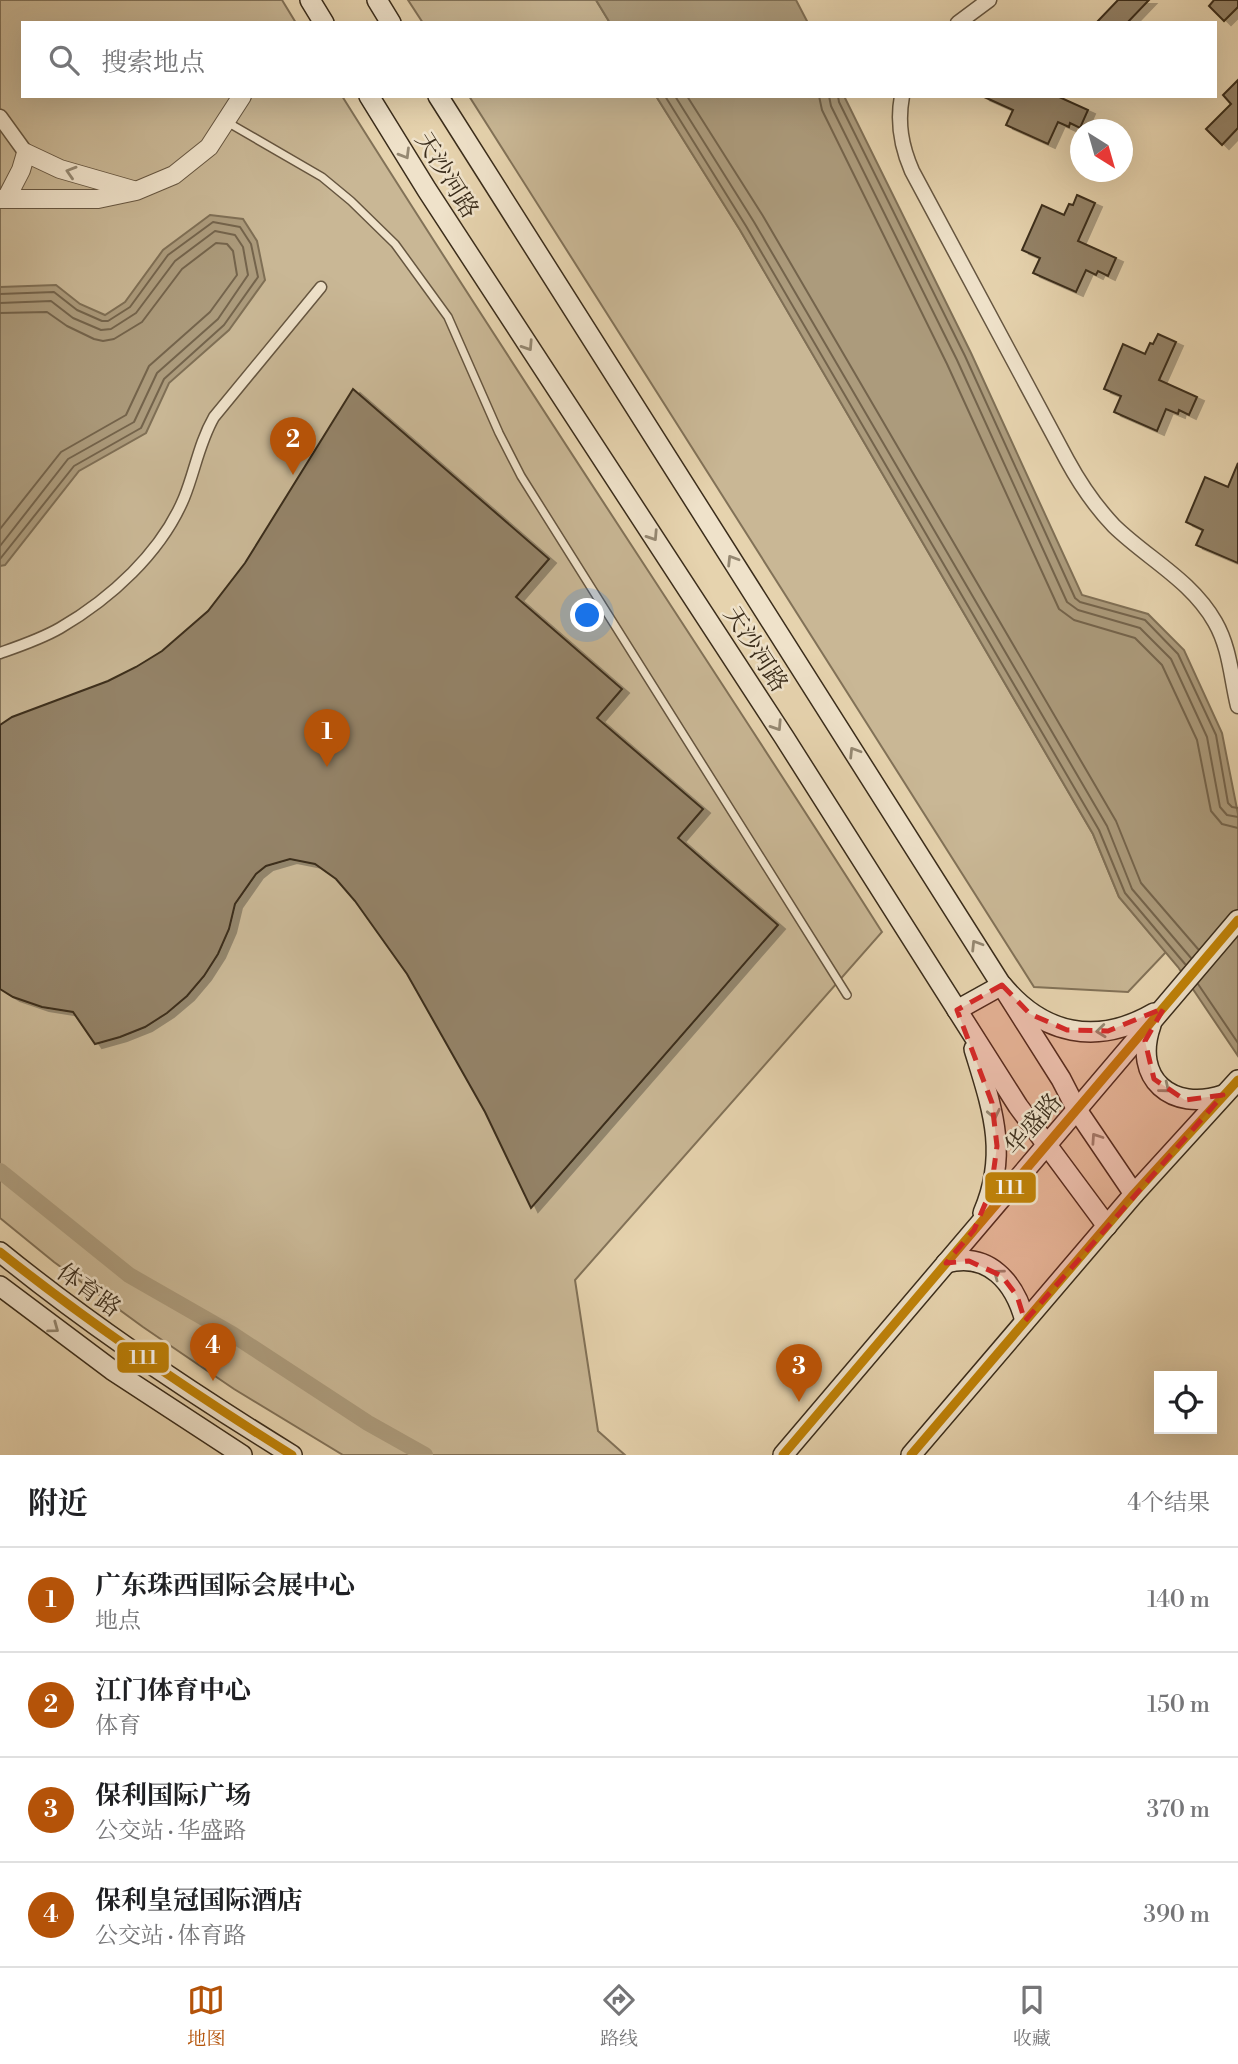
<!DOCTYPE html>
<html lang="zh">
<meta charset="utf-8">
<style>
body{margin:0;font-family:"Libre Bodoni","Noto Serif SC",serif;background:#f6f6f6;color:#202124}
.controls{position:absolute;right:21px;bottom:21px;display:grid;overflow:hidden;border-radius:0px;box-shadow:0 7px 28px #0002}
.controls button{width:63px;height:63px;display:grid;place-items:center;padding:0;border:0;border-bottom:2px solid #e0e0e0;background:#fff;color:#202124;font:35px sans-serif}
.compass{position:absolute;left:1070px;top:119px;width:63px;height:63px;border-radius:50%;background:#fff;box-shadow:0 7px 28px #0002;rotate:143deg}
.you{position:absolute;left:588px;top:616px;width:24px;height:24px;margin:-18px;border:5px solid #fff;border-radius:50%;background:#1a73e8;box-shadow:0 0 0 10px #1a73e833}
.badge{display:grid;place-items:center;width:46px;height:46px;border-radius:50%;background:#b45309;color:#fff;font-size:23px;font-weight:700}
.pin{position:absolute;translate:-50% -58px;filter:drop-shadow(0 2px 4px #0008)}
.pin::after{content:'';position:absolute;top:37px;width:24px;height:21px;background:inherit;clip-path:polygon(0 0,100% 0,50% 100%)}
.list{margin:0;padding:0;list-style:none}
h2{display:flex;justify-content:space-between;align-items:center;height:91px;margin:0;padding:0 28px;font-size:30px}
h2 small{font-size:23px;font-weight:400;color:#757577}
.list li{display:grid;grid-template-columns:46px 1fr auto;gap:21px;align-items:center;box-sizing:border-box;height:105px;padding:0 28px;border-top:2px solid #e0e0e0}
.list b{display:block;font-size:26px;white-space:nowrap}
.list p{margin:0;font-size:23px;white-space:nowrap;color:#757577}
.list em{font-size:23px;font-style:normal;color:#757577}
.icon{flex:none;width:38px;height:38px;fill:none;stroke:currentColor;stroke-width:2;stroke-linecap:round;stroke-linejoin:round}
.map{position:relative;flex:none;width:1238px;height:1455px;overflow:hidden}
.search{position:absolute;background:#fff;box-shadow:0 7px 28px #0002;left:21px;right:21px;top:21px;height:77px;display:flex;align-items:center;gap:18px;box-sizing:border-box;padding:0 24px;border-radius:0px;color:#757577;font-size:26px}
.sheet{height:511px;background:#fff}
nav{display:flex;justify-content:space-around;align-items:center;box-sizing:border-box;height:98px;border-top:2px solid #e0e0e0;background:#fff;font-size:19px;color:#757577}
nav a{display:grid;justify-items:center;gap:4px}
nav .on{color:#b45309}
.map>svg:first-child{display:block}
.green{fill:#c9b795;stroke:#827258;stroke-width:2}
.water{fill:#ac9b7c;stroke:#7f6f55;stroke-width:2}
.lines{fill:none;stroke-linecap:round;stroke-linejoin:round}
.shore{stroke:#74644c;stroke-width:2}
.canal{stroke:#ac9b7c;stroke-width:16}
.building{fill:#948367;stroke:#3b2d1b;stroke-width:2;filter:url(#shadow)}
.service-casing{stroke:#665640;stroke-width:10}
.pedestrian-casing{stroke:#665640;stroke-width:13}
.minor-casing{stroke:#665640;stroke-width:17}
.tertiary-casing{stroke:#665640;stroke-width:20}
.secondary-casing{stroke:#3b2d1b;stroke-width:22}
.service{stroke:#efe2ca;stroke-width:7}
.pedestrian{stroke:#efe2ca;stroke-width:10}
.minor{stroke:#efe2ca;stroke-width:14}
.tertiary{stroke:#efe2ca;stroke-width:18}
.secondary{stroke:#efe2ca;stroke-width:19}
.bus-1-casing{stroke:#efe2ca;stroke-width:14}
.bus-1{stroke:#bf8208;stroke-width:9}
.oneway{stroke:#958872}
.marked{fill:#d62828;fill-opacity:0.2;stroke:#d62828;stroke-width:5;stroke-dasharray:14 9;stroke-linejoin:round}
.labels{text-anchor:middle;stroke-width:5;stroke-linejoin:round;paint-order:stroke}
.street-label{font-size:24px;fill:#3b2d1b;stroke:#efe2ca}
.line-badge{stroke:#efe2ca;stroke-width:2.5}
.badge-label{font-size:19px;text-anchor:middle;font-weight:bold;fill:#fff}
</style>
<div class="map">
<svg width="1238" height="1455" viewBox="0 0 1238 1455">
<defs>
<filter id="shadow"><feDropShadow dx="7" dy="4" stdDeviation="0" flood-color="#0004"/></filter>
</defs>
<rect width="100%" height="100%" fill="#e6d3ae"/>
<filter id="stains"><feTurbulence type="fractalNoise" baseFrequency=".00286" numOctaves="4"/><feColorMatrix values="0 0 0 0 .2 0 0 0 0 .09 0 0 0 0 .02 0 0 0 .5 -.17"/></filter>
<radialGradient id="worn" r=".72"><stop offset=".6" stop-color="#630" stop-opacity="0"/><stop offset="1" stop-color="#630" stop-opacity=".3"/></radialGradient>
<!-- green -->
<g class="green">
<path d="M0 0H282L296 23H23V96H342C518 377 704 652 882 932L575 1280 598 1431 625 1455H343L234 1389 143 1327 54 1262 0 1218Z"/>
<path d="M408 0H596L610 23H423Z"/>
<path d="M469 96H656L740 230 1093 834 1119 897 1166 952 1128 992 1034 987Z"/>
</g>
<!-- water -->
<g class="water">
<path d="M596 0H796L808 23H610Z"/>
<path d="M656 96H844L971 353 1082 595 1148 614 1184 650 1222 733 1238 814V1056L1178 967 1119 897 1093 834 740 230Z"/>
<path d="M210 215 243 219 257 241 265 280 229 330 169 383 146 433 79 471 5 565 0 566V287L56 285 80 304 105 315 125 302 163 250Z"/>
</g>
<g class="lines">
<!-- shore -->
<g class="shore">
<path d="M665 96 746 226 1099 830 1125 893 1185 964"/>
<path d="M675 96 754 222 1107 826 1132 889 1191 958"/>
<path d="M687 96 763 216 1116 821 1141 883 1198 949"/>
<path d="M819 96 822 110 947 364 1059 609 1074 620 1135 638 1162 665 1197 740 1211 811 1222 824 1238 828"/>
<path d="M829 96 831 106 957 360 1067 602 1078 610 1140 628 1171 659 1207 737 1220 807 1227 815 1238 817"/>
<path d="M838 96 839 102 965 356 1075 598 1080 602 1145 620 1178 654 1216 735 1228 803 1232 807 1238 808"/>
<path d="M0 294 54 292 77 310 102 321H108L130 307 168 255 213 222 240 227 251 244 258 277 224 325 164 379 141 428 74 466 0 559"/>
<path d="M0 303 51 301 73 318 101 330 111 329 136 313 175 261 215 231 235 235 243 247 248 275 218 319 157 373 134 422 68 459 0 546"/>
<path d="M0 313 47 312 67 326 94 339 103 341 114 339 142 322 182 269 216 243 227 244 233 251 237 275 210 312 149 366 126 415 61 452 0 529"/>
<path d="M1198 984 1238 1043"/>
</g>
<!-- canal -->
<path class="canal" d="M0 1171 129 1275 232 1334 368 1423 425 1455"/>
</g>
<!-- building -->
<g class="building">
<path d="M1118 0H1149L1127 23H1096Z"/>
<path d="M1214 0H1238V7L1224 21 1209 6Z"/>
<path d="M1238 80V128L1222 145 1206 129 1231 104 1223 95Z"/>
<path d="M982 96H1057L1088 110 1080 128 1070 123 1069 127 1058 122 1048 144 1006 125 1013 110Z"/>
<path d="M1077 195 1095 203 1078 241 1116 258 1108 276 1098 271 1096 275 1086 270 1076 292 1033 273 1040 258 1022 250 1042 205 1064 215 1069 204 1073 205Z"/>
<path d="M1158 334 1176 342 1159 380 1197 397 1189 415 1179 410 1178 414 1166 409 1157 431 1114 412 1121 396 1104 389 1123 344 1145 354 1150 343 1153 344Z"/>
<path d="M353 389 549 559 516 597 622 689 597 718 703 809 678 838 778 925 531 1208 485 1112 407 974 355 901 336 879 315 864 290 859 266 866 256 874 235 904 229 929 218 954 204 976 187 996 167 1013 145 1027 120 1037 95 1044 73 1012 42 1007 13 997 0 989V725L12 717 108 681 136 667 162 651 208 611 245 563Z"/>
<path d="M1238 463V563L1196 545 1203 530 1186 522 1205 477 1228 487Z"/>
</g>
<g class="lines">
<defs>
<path id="service" d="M227 122 322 177 351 201 395 244 448 317 499 433 521 476 847 995"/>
<path id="pedestrian" d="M0 653C20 646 41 639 60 628 110 599 161 553 184 498 195 471 199 443 214 417L321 287"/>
<g id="minor">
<path d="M958 23 989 0"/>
<path d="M902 96C897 123 901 146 912 171L1067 460C1080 484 1095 506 1114 526 1148 559 1191 580 1215 622 1230 648 1231 677 1238 706"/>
<path d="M0 117 26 153"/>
</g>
<g id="tertiary">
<path d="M0 199H98L136 191 174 175 209 147 242 96"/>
<path d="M6 199 21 170 26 153 60 169 133 190"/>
</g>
<g id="secondary">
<path d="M310 0 324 23"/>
<path d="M377 0 391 23"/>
<path d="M369 96 427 190 784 737 1018 1106 1107 1226"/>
<path d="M438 96 1061 1079 1077 1110 1134 1194"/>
<path d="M957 1010 1002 985C1043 1035 1097 1046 1154 1013"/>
<path d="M1151 1025C1132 1079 1172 1112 1223 1095"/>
<path d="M974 1049C992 1108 1009 1153 983 1213"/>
<path d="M0 1252C92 1327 191 1393 292 1455"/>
<path d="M946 1263C989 1251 1015 1283 1025 1321"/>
<path d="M0 1286 112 1370 242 1455"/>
<path d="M783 1455 1238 920"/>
<path d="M911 1455 1134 1194 1238 1080"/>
</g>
</defs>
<!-- service casing -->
<use href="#service" class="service-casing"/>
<!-- pedestrian casing -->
<use href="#pedestrian" class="pedestrian-casing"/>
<!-- minor casing -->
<use href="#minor" class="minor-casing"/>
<!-- tertiary casing -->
<use href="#tertiary" class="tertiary-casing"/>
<!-- secondary casing -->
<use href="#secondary" class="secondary-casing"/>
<!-- service -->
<use href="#service" class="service"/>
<!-- pedestrian -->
<use href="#pedestrian" class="pedestrian"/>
<!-- minor -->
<use href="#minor" class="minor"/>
<!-- tertiary -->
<use href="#tertiary" class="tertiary"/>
<!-- secondary -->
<use href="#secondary" class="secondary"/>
<defs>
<g id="bus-1">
<path d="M0 1252C93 1326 191 1392 292 1455"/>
<path d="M783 1455 1238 920"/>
<path d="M911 1455 1134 1194 1238 1080"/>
</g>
</defs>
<!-- bus-1 casing -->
<use href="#bus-1" class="bus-1-casing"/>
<!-- bus-1 -->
<use href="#bus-1" class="bus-1"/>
</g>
<!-- one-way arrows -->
<defs><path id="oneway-chevron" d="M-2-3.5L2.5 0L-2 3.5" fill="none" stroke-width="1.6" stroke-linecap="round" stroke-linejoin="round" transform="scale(1.75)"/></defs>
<g class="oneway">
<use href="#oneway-chevron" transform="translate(405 154) rotate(59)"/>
<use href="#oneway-chevron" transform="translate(71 172) rotate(-163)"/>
<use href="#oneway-chevron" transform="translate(528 346) rotate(57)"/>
<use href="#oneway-chevron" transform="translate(653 536) rotate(57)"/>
<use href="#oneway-chevron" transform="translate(732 560) rotate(-122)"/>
<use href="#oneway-chevron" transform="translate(777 726) rotate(57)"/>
<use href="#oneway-chevron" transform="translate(854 752) rotate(-122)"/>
<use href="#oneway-chevron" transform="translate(976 945) rotate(-122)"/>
<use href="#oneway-chevron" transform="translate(1101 1031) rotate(174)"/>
<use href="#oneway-chevron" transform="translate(1165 1088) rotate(39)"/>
<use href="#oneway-chevron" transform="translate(994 1114) rotate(78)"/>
<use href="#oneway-chevron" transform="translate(1096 1138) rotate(-124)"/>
<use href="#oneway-chevron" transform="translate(998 1274) rotate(-143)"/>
<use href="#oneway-chevron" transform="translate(54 1328) rotate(36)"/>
</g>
<!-- marked area -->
<path class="marked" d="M1002 985 1030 1014 1067 1030 1108 1031 1164 1008 1145 1041 1154 1079 1185 1100 1223 1095 1025 1321 1017 1296 1002 1276 969 1261 946 1263 974 1230 991 1190 997 1146 992 1103 957 1010Z"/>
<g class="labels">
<!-- street labels -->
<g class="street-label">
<text transform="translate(447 175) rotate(58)" y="8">天沙河路</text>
<text transform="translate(756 649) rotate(57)" y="8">天沙河路</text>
<text transform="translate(1033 1124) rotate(-49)" y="8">华盛路</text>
<text transform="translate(89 1290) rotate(36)" y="8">体育路</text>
</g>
</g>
<g class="line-badge">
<rect x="984" y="1171" width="53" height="33" rx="7" fill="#bf8208"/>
<rect x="116" y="1341" width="54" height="33" rx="7" fill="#bf8208"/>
</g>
<g class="badge-label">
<text x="1010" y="1194">111</text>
<text x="143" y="1364">111</text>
</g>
<rect width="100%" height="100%" filter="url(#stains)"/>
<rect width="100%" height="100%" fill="url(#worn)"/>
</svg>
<div class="controls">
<button><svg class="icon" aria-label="locate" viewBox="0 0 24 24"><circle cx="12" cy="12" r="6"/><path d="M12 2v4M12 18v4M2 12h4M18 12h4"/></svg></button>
</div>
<svg class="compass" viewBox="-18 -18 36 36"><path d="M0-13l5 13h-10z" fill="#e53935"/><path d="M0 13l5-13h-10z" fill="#757577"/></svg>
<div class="you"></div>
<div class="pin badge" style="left:327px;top:767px">1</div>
<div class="pin badge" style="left:293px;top:475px">2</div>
<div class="pin badge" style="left:799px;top:1402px">3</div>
<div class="pin badge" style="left:213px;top:1381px">4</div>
<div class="search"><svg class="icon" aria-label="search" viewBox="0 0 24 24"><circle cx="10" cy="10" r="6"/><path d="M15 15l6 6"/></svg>搜索地点</div>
</div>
<section class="sheet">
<h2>附近<small>4个结果</small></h2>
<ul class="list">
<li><span class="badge">1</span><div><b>广东珠西国际会展中心</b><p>地点</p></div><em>140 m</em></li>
<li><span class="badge">2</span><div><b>江门体育中心</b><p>体育</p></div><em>150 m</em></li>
<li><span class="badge">3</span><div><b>保利国际广场</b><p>公交站 · 华盛路</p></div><em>370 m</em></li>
<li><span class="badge">4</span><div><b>保利皇冠国际酒店</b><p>公交站 · 体育路</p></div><em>390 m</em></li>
</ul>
</section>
<nav>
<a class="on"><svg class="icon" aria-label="map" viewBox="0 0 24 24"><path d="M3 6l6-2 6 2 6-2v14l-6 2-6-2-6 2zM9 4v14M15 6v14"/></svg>地图</a>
<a><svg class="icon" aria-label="directions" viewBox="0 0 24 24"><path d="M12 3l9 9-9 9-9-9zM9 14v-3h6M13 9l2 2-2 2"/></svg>路线</a>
<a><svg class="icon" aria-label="saved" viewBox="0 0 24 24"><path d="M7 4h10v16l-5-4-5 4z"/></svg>收藏</a>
</nav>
